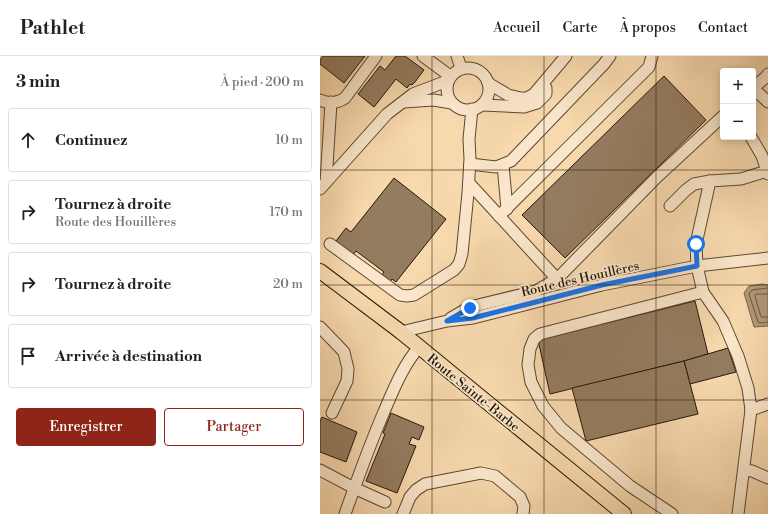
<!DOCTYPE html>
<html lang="fr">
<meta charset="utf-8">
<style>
body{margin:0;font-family:"Libre Bodoni",serif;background:#f2f2f2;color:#202124}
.controls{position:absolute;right:12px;top:12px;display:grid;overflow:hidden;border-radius:4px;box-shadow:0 2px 10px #0003}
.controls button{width:36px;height:36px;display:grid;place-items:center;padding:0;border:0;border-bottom:1px solid #e0e0e0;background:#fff;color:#202124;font:20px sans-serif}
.stop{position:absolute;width:12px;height:12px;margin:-9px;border:3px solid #1a73e8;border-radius:50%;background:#fff}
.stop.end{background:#1a73e8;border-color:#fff;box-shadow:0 1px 4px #0008}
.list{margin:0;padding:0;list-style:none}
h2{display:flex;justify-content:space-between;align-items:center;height:52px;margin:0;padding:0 16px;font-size:17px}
h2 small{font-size:13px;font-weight:400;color:#757577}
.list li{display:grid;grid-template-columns:26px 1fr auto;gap:12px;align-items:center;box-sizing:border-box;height:64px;margin:0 8px 8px;padding:0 8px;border:1px solid #e0e0e0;border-radius:4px}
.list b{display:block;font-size:15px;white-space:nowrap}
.list p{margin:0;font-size:13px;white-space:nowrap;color:#757577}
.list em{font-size:13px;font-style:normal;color:#757577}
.actions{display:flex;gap:8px;padding:12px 16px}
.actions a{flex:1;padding:9px 0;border:1px solid #8f2418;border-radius:4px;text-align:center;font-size:14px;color:#8f2418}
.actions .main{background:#8f2418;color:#fff}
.icon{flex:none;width:22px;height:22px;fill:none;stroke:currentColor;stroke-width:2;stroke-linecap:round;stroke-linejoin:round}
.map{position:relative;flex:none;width:448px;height:458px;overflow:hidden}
header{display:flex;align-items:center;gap:24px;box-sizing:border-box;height:56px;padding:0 20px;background:#fff;border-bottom:1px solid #e0e0e0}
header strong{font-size:19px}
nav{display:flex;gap:22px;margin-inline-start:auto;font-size:14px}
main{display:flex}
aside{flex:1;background:#fff}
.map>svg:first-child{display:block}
.water{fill:#b19776;stroke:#7a644b}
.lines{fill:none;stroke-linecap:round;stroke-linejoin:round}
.shore{stroke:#6c5840;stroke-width:1}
.building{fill:#947c5f;stroke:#27180a}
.minor-casing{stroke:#5b4833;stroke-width:13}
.major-casing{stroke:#27180a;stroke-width:16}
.minor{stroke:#fae6ca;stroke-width:11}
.major{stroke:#f8d9ae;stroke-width:14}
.route{stroke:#1a73e8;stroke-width:5}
.grid{fill:none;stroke:#27180a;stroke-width:1;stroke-opacity:0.55}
.labels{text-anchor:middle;stroke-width:3.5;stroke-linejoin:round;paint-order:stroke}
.street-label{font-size:13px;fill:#27180a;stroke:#fae6ca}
</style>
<header>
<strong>Pathlet</strong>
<nav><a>Accueil</a><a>Carte</a><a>À propos</a><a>Contact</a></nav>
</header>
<main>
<aside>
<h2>3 min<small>À pied · 200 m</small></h2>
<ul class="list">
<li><svg class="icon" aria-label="ahead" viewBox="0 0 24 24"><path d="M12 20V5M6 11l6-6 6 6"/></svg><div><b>Continuez</b></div><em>10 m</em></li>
<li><svg class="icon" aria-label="right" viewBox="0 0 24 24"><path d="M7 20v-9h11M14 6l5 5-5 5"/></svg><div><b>Tournez à droite</b><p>Route des Houillères</p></div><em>170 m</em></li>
<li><svg class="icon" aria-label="right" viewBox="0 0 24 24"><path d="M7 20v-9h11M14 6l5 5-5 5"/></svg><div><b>Tournez à droite</b></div><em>20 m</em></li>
<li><svg class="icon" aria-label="arrive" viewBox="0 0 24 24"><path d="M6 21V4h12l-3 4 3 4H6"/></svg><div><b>Arrivée à destination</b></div></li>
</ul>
<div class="actions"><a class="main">Enregistrer</a><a>Partager</a></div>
</aside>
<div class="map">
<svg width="448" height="458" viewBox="0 0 448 458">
<rect width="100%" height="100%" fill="#f8d9ae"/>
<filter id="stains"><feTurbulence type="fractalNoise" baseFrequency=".005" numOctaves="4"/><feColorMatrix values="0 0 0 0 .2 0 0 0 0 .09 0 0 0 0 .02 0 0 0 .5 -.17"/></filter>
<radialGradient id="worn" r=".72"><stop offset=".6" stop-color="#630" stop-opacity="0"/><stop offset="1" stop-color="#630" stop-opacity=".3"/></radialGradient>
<!-- water -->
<path class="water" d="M442 228 448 229V270L434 271 424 237 429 230Z"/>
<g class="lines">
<!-- shore -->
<g class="shore">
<path d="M448 232 432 234 429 238 438 266 441 267 448 266"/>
<path d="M448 238H436L435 240 441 261H448"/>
</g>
</g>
<!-- building -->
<g class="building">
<path d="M3 0H45L24 27 0 8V4Z"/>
<path d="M76 0H85L104 14 95 26 92 29 90 28 87 32 76 23 54 51 38 38 60 10 65 14Z"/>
<path d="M344 20 386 64 245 202 202 159Z"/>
<path d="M74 122 126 163 76 226 72 223 69 227 60 221 64 216 36 195 33 199 16 185 26 172 31 176Z"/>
<path d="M375 245 388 298 364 305 230 338 218 284Z"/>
<path d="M408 292 416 316 370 328 364 305Z"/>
<path d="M364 305 378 358 266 385 252 332Z"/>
<path d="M71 357 104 371 99 384 92 381 89 388 96 390 77 437 46 425 65 378 63 377Z"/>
<path d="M2 361 37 376 26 406 0 396V365Z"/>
</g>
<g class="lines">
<defs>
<g id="minor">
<path d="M103 0 130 20"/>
<path d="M137 0 141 12"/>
<circle cx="148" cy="33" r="21"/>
<path d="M168 27 188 39 201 42H207L214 38 246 0"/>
<path d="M433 32 446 21 448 18"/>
<path d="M433 32 448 46"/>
<path d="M0 44C8 48 18 47 25 42L56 0"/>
<path d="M84 46 113 44 132 47"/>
<path d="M162 49 204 51 217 47 226 38V32L223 28"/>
<path d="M431 81 442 100 448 118"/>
<path d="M150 108 176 111 191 105 284 8 290 0"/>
<path d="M183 109 187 153"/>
<path d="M6 126 11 46"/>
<path d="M149 127 237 223"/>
<path d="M0 133 67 58 93 38 127 25"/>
<path d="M350 150 366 134 374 128 390 125 421 123 447 115"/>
<path d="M179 160 329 11 332 0"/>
<path d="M10 188 80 239 87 240 94 239 134 214 139 208 142 198 148 137 150 103 149 83 152 53"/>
<path d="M383 236 377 210 376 188 390 125"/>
<path d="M131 262 150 251 216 235 237 223 337 121 403 60"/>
<path d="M0 271 24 296 28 313 27 325 12 357"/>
<path d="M81 276 127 265 153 262 282 229 377 210 448 202"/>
<path d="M431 354 448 348"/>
<path d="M0 414 34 432 65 446"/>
<path d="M424 414 432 415 448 422"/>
<path d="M25 458C37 424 49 391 63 358 73 335 82 311 99 291"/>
<path d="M83 458 90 441 96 434 105 428 161 417 175 420 200 441 204 450 203 458"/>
<path d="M352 458 310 430 241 372 223 350 211 326 208 309 210 293 214 283 220 278 383 236 403 265 418 300 428 332 431 354 418 458"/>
</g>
<path id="major" d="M0 215 81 276 304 458"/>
</defs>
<!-- minor casing -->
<use href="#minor" class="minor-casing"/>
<!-- major casing -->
<use href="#major" class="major-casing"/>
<!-- minor -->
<use href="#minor" class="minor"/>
<!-- major -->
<use href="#major" class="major"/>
</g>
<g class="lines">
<!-- route -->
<path class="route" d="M150 252 127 265 153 262 282 229 377 210 376 188"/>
</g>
<!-- grid -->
<path class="grid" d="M112 0V458M224 0V458M336 0V458M0 114H448M0 229H448M0 344H448"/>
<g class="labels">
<!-- street labels -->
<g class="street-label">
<text transform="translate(260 222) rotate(-13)" y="5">Route des Houillères</text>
<text transform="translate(154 336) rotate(39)" y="5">Route Sainte-Barbe</text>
</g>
</g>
<rect width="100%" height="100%" filter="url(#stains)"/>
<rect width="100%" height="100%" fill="url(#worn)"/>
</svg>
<div class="controls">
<button>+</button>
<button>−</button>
</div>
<div class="stop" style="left:376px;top:188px"></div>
<div class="stop end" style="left:150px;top:252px"></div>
</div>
</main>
